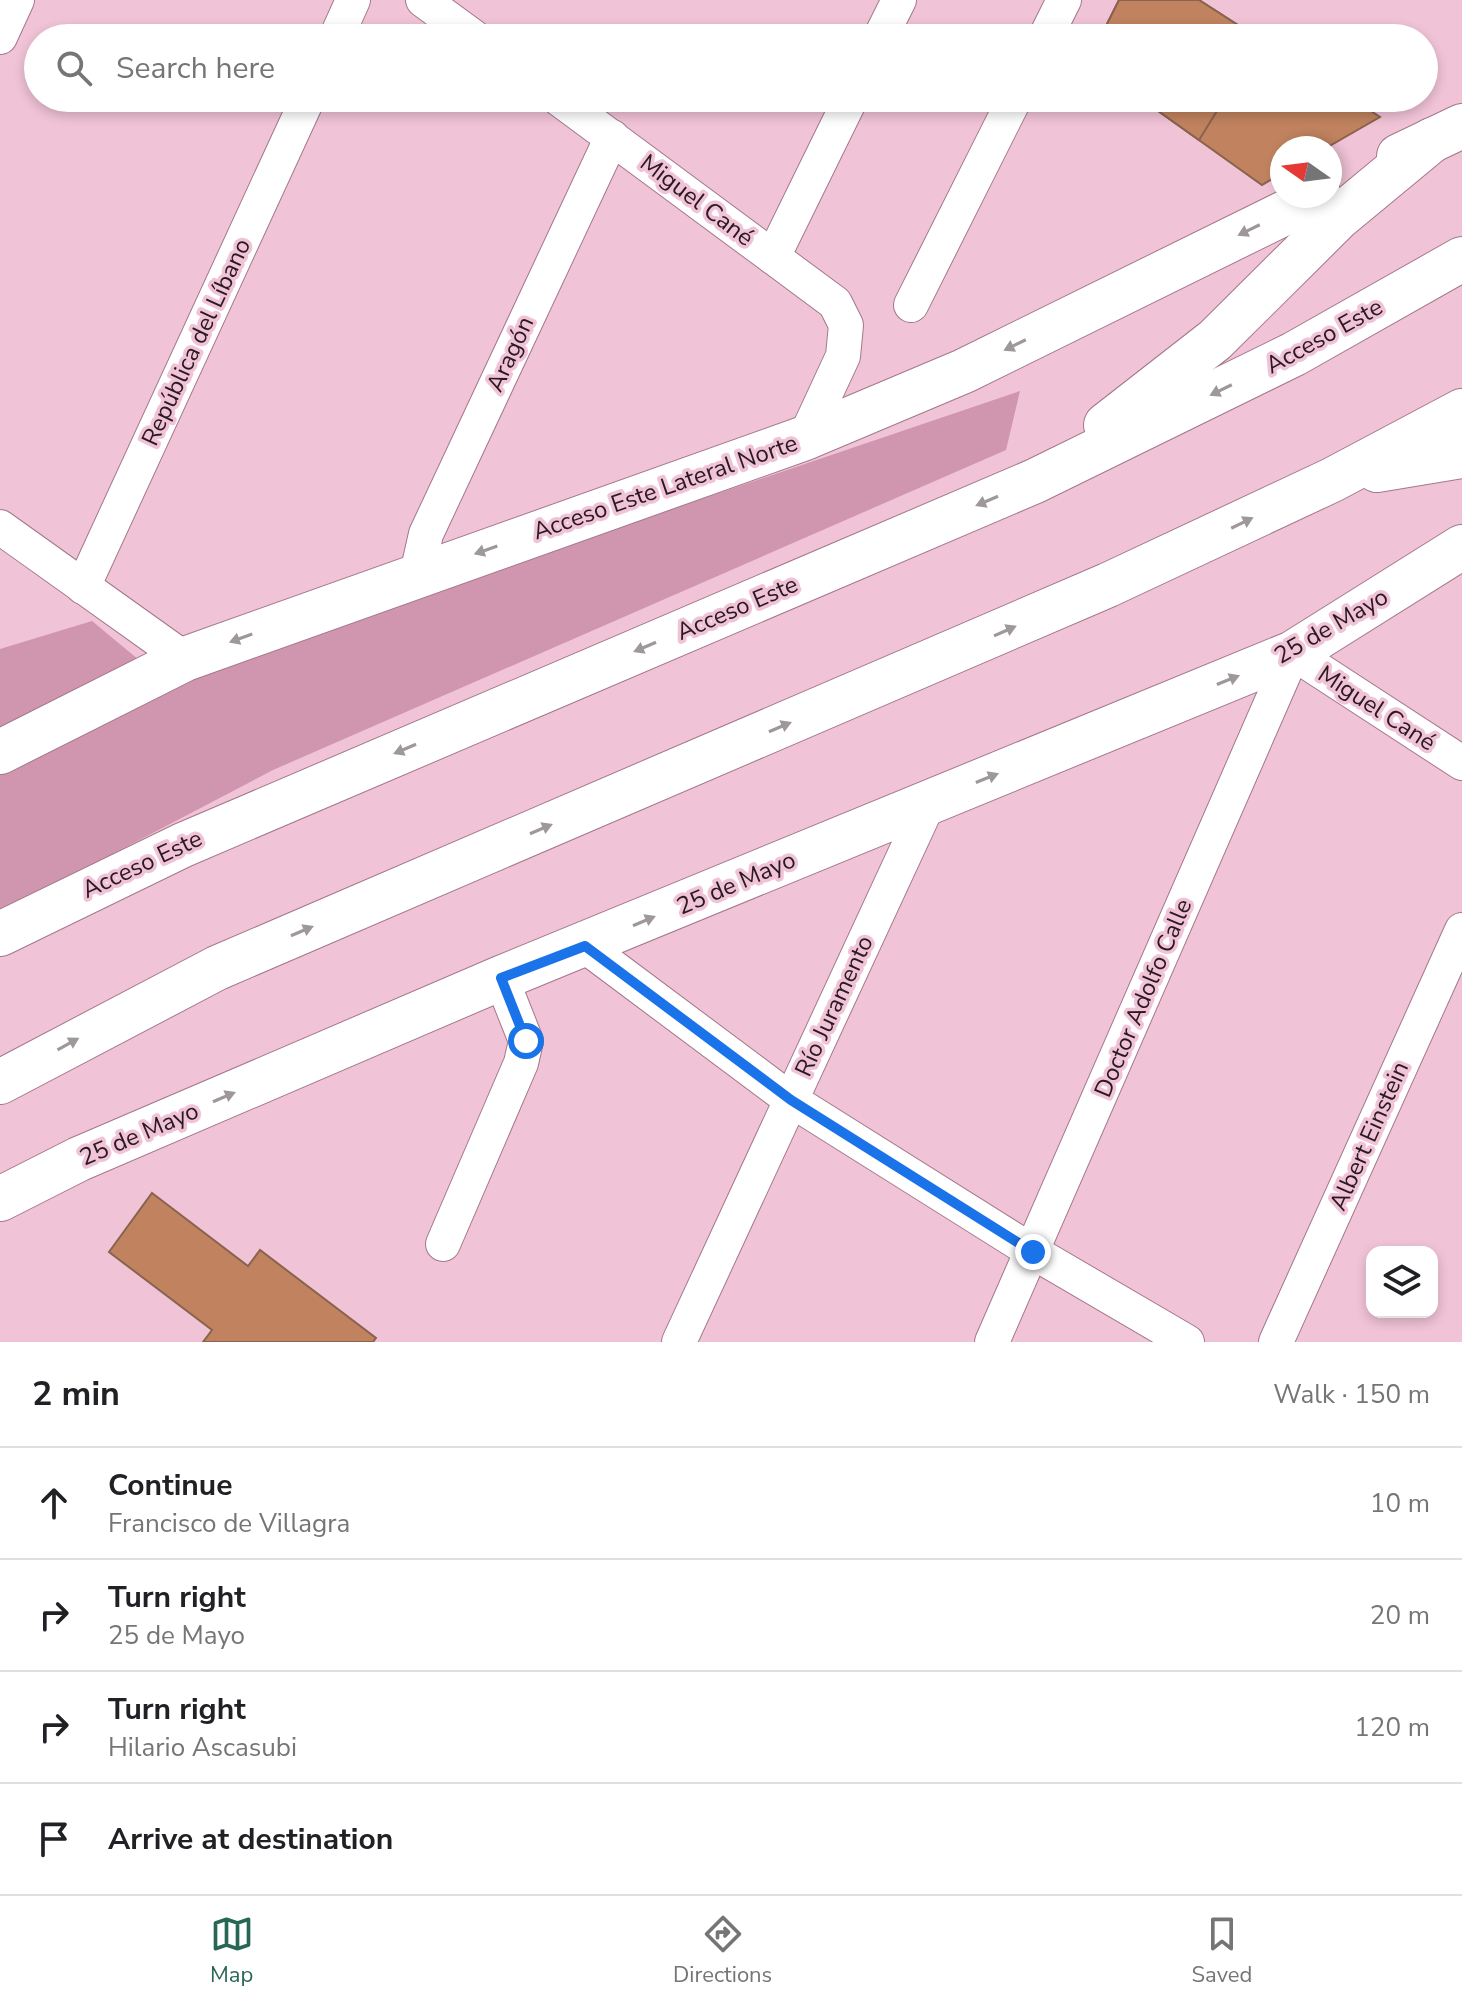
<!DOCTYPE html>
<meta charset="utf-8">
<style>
body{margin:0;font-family:"Nunito Sans",sans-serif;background:#f2f2f2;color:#202124}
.controls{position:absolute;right:24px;bottom:24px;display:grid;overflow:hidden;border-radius:16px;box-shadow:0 4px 12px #0003}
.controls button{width:72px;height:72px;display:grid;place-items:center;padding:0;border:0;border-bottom:2px solid #e0e0e0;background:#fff;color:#202124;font:40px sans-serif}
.compass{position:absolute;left:1270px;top:136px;width:72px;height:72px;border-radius:50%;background:#fff;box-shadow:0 4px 12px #0003;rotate:284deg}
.stop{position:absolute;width:24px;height:24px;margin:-18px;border:6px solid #1a73e8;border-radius:50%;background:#fff}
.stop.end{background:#1a73e8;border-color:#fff;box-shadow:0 2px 8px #0008}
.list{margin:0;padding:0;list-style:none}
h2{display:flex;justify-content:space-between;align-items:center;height:104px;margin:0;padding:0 32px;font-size:34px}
h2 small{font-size:26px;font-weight:400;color:#757577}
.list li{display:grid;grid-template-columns:52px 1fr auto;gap:24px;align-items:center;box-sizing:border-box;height:112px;padding:0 32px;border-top:2px solid #e0e0e0}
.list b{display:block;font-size:30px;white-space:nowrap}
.list p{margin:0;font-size:26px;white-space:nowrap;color:#757577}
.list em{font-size:26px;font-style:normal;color:#757577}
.icon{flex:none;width:44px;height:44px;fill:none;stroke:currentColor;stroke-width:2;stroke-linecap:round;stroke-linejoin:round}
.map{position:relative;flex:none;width:1462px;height:1342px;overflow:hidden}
.search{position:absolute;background:#fff;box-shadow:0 4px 12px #0003;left:24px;right:24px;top:24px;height:88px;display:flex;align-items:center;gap:20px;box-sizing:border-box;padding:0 28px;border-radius:44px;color:#757577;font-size:30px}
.sheet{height:552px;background:#fff}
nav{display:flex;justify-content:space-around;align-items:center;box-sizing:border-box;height:112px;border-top:2px solid #e0e0e0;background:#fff;font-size:22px;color:#757577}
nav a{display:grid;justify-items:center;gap:4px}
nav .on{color:#286755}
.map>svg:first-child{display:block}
.green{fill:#d095af}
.building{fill:#c1835f;stroke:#89634d;stroke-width:2}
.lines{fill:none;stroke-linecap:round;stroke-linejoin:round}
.street-casing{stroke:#a3788b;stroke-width:36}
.secondary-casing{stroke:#a3788b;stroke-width:46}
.highway-casing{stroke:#a3788b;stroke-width:46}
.street{stroke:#fff;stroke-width:34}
.secondary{stroke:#fff;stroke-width:44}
.highway{stroke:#fff;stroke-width:44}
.oneway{fill:#9f989b}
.route{stroke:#1a73e8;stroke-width:10}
.labels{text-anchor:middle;stroke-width:7;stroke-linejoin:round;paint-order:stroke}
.street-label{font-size:24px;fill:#291920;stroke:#f1c3d7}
</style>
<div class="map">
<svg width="1462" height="1342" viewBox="0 0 1462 1342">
<rect width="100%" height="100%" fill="#f1c3d7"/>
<!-- green -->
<g class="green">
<path d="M1020 391 1006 450 273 770 0 913V775L197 670Z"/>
<path d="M92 621 145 665 0 734V649Z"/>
</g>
<!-- building -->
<g class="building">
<path d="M1119 0H1199L1258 38H1100Z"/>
<path d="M1119 0H1199L1258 38H1100Z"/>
<path d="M1140 98H1351L1380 117 1326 148H1282V173L1262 185Z"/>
<path d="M1140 98H1225L1199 140Z"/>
<path d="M152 1193 248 1266 260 1250 376 1338 373 1342H203L212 1330 109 1252Z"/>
</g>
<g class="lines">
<defs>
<g id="street">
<path d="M423 0 475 38"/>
<path d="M0 37 17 0"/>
<path d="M336 38 353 0"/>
<path d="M880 38 899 0"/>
<path d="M1045 38 1064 0"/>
<path d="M558 98 835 303 846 325 843 356 805 438"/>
<path d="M773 257 851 98"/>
<path d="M911 305 1015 98"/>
<path d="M0 527 185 659"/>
<path d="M417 574 426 534 612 137"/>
<path d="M83 587 308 98"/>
<path d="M585 946 791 1100 1033 1252 1187 1342"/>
<path d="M443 1244 521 1063 526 1041 501 978"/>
<path d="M679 1342 929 802"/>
<path d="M992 1342 1293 653 1462 763"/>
<path d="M1276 1342 1462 930"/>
</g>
<g id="secondary">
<path d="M1399 156 1462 126"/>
<path d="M0 752 185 659 805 438 964 371 1319 196"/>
<path d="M0 1199 79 1159 501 978 1293 653 1462 547"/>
</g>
<g id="highway">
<path d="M1106 425 1215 340 1339 217 1432 140"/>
<path d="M1377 470 1462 456"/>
<path d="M0 934 183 845 1035 481 1294 354 1462 259"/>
<path d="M0 1082 217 968 1108 585 1332 480 1462 411"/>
</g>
</defs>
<!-- street casing -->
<use href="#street" class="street-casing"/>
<!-- secondary casing -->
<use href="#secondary" class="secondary-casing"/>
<!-- highway casing -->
<use href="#highway" class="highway-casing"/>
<!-- street -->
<use href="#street" class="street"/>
<!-- secondary -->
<use href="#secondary" class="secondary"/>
<!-- highway -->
<use href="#highway" class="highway"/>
</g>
<!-- one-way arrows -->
<defs><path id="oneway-solid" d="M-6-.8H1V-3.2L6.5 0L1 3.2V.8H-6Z" transform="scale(2)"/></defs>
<g class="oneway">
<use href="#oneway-solid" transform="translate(1249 230) rotate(154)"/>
<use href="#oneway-solid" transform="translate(1015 345) rotate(154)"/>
<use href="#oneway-solid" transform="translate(1221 390) rotate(154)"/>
<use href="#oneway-solid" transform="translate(987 501) rotate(157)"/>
<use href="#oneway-solid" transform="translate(1242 523) rotate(-26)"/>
<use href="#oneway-solid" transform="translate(486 550) rotate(161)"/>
<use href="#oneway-solid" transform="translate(1005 631) rotate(-24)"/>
<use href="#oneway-solid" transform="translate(241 638) rotate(160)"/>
<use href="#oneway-solid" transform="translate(645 647) rotate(157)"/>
<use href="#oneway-solid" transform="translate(1228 680) rotate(-22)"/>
<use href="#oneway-solid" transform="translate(780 727) rotate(-23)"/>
<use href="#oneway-solid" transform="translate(405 749) rotate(157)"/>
<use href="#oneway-solid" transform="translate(987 778) rotate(-22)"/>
<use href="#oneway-solid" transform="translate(541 829) rotate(-23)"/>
<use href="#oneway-solid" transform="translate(644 921) rotate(-23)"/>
<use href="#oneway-solid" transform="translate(302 931) rotate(-23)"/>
<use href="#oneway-solid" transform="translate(68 1044) rotate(-29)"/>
<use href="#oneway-solid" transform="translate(224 1097) rotate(-23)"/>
</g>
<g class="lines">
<!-- route -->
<path class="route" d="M526 1041 501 978 585 946 791 1100 1033 1252"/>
</g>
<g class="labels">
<!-- street labels -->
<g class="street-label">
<text transform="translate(697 200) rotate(37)" y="8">Miguel Cané</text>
<text transform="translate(1324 336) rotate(-29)" y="8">Acceso Este</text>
<text transform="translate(196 342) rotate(-65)" y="8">República del Líbano</text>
<text transform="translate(510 354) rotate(-65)" y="8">Aragón</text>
<text transform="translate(665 487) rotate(-19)" y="8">Acceso Este Lateral Norte</text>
<text transform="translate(737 608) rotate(-23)" y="8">Acceso Este</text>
<text transform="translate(1331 626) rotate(-30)" y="8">25 de Mayo</text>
<text transform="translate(1377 708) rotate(33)" y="8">Miguel Cané</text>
<text transform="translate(142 864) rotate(-25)" y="8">Acceso Este</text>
<text transform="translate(736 883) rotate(-23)" y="8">25 de Mayo</text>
<text transform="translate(1143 998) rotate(-67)" y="8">Doctor Adolfo Calle</text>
<text transform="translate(834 1006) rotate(-65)" y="8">Río Juramento</text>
<text transform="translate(139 1134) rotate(-23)" y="8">25 de Mayo</text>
<text transform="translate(1369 1136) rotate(-66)" y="8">Albert Einstein</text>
</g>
</g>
</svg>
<div class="controls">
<button><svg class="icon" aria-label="layers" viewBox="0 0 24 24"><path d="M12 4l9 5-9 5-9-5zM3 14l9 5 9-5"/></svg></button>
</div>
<svg class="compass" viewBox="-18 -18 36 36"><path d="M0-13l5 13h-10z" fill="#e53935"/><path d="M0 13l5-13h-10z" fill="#757577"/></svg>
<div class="stop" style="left:526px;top:1041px"></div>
<div class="stop end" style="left:1033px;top:1252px"></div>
<div class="search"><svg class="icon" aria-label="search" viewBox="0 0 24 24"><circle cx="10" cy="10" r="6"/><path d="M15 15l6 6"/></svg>Search here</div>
</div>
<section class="sheet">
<h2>2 min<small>Walk · 150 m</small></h2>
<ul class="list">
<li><svg class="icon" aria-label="ahead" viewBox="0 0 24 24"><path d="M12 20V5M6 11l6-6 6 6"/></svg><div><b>Continue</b><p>Francisco de Villagra</p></div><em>10 m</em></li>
<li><svg class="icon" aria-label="right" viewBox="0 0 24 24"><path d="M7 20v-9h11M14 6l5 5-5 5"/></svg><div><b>Turn right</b><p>25 de Mayo</p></div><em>20 m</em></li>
<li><svg class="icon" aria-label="right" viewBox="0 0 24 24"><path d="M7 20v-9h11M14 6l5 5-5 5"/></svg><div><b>Turn right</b><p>Hilario Ascasubi</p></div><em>120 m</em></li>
<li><svg class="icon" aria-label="arrive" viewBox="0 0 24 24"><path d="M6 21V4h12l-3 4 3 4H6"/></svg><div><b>Arrive at destination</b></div></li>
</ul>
</section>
<nav>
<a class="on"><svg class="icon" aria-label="map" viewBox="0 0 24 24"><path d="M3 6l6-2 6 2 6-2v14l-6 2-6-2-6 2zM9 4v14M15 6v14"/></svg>Map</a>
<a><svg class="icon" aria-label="directions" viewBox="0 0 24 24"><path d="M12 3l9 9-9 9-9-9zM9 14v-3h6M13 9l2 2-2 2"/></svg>Directions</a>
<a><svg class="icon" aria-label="saved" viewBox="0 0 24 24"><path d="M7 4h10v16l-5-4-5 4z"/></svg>Saved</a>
</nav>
